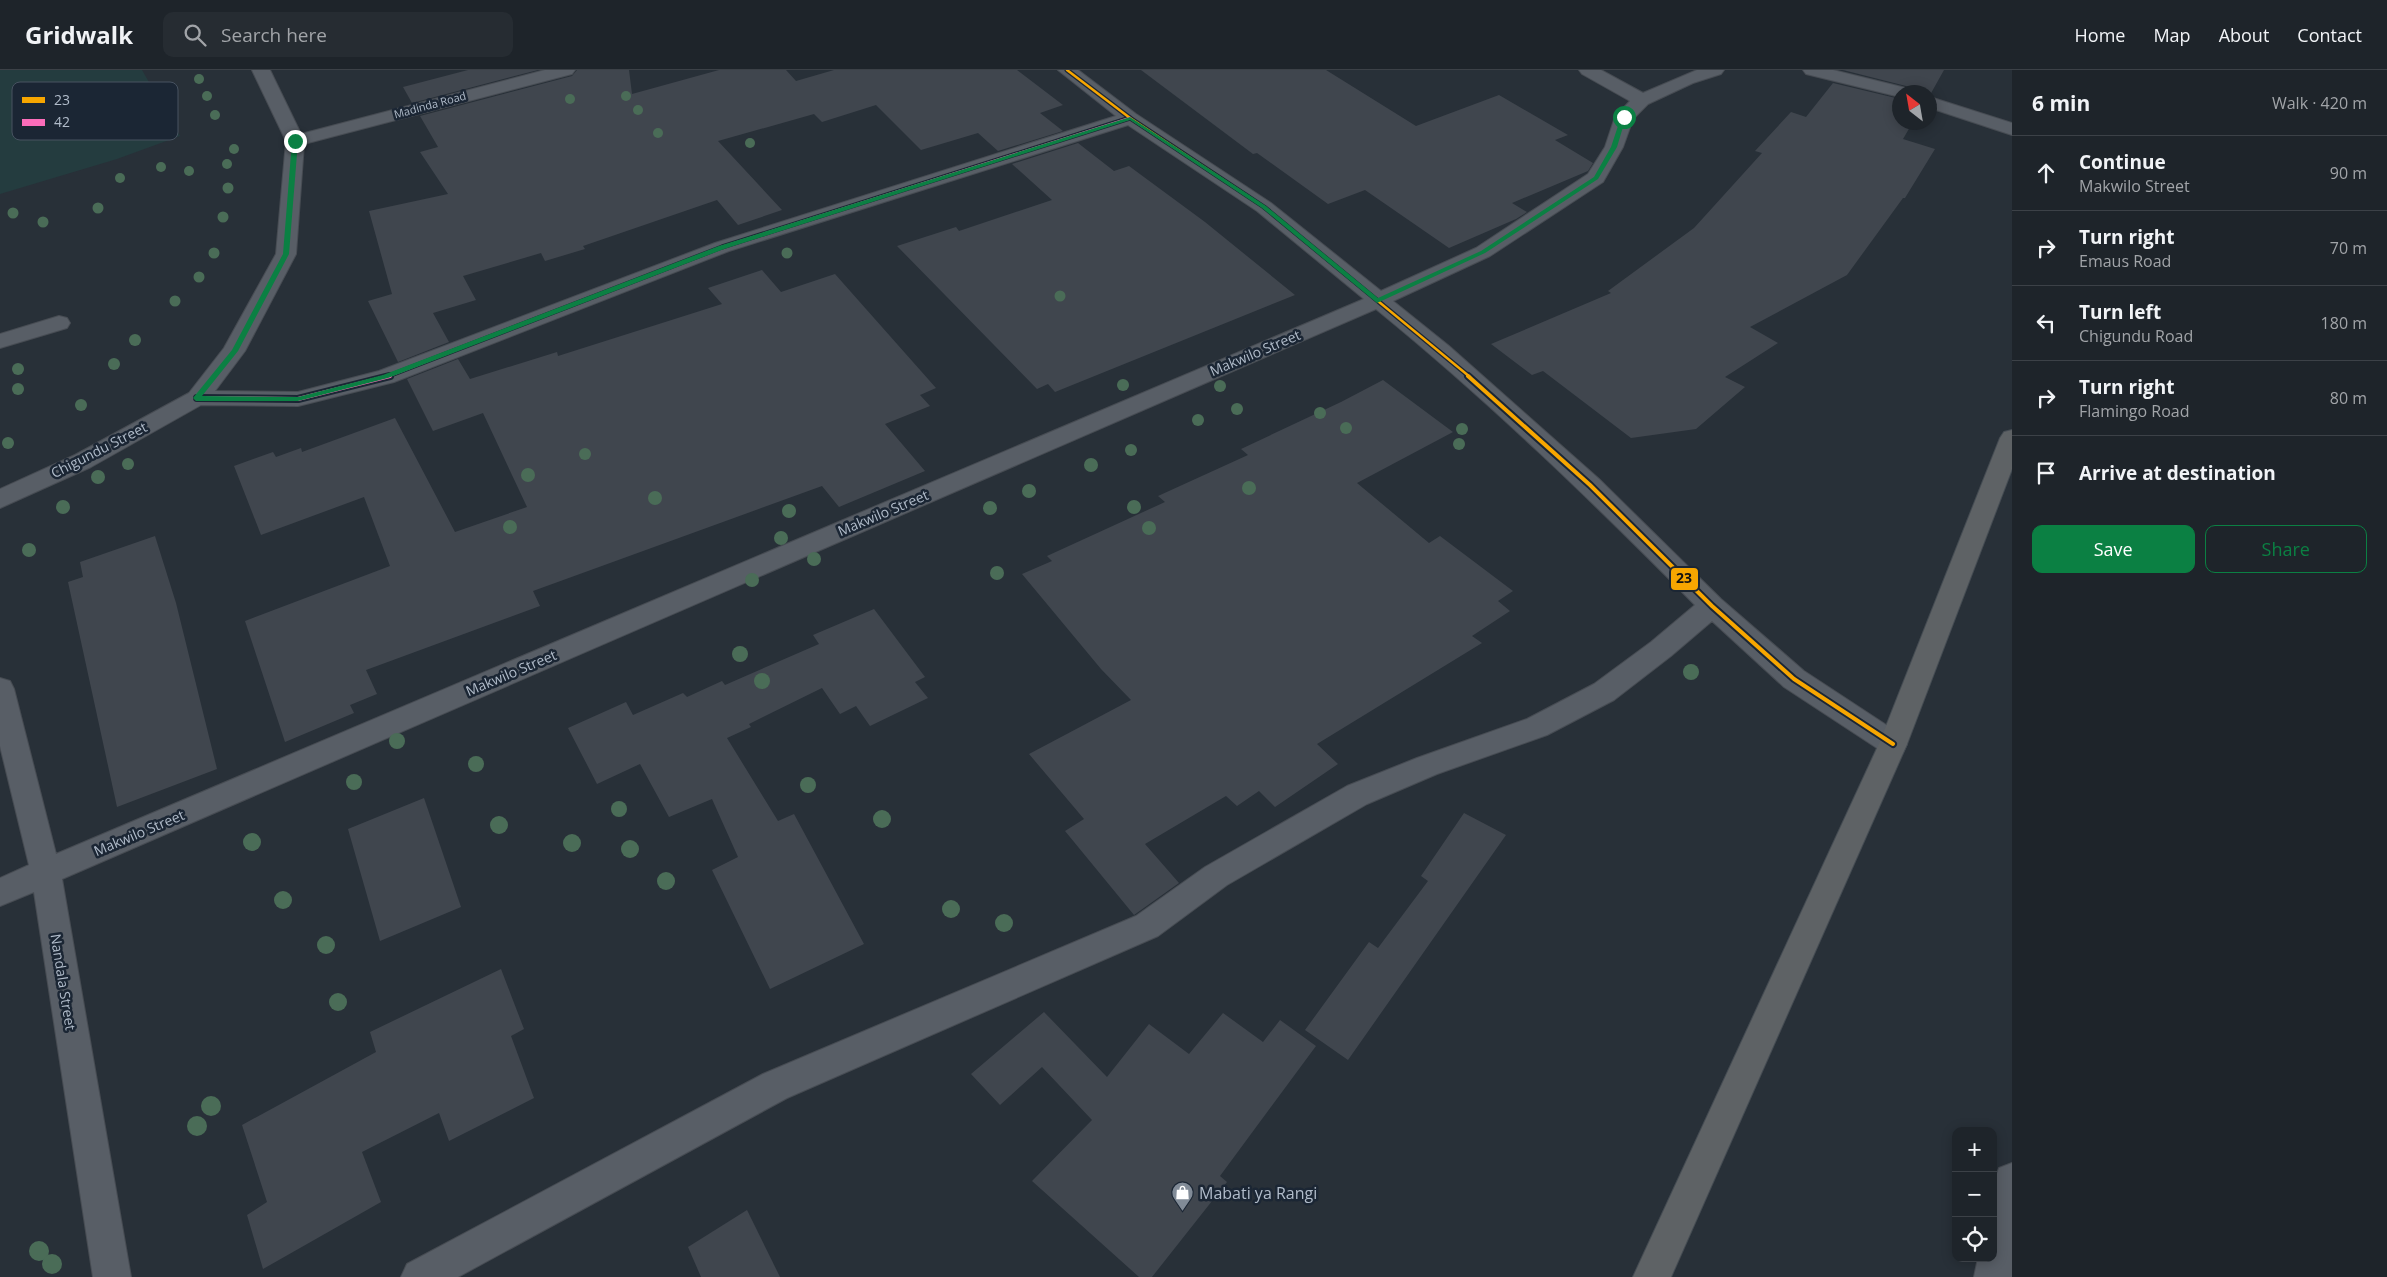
<!DOCTYPE html>
<meta charset="utf-8">
<style>
body{margin:0;font-family:"Open Sans",sans-serif;background:#262c32;color:#f1f3f6}
.controls{position:absolute;right:15px;bottom:15px;display:grid;overflow:hidden;border-radius:10px;box-shadow:0 2px 12px #0003}
.controls button{width:45px;height:45px;display:grid;place-items:center;padding:0;border:0;border-bottom:1px solid #3c4147;background:#1e242a;color:#f1f3f6;font:25px sans-serif}
.compass{position:absolute;left:1892px;top:15px;width:45px;height:45px;border-radius:50%;background:#1e242a;box-shadow:0 2px 12px #0003;rotate:329deg}
.stop{position:absolute;width:15px;height:15px;margin:-11px;border:4px solid #0b8043;border-radius:50%;background:#fff}
.stop.end{background:#0b8043;border-color:#fff;box-shadow:0 1px 5px #0008}
.list{margin:0;padding:0;list-style:none}
h2{display:flex;justify-content:space-between;align-items:center;height:65px;margin:0;padding:0 20px;font-size:21px}
h2 small{font-size:16px;font-weight:400;color:#a1a4a8}
.list li{display:grid;grid-template-columns:32px 1fr auto;gap:15px;align-items:center;box-sizing:border-box;height:75px;padding:0 20px;border-top:1px solid #3c4147}
.list b{display:block;font-size:19px;white-space:nowrap}
.list p{margin:0;font-size:16px;white-space:nowrap;color:#a1a4a8}
.list em{font-size:16px;font-style:normal;color:#a1a4a8}
.actions{display:flex;gap:10px;padding:15px 20px}
.actions a{flex:1;padding:11px 0;border:1px solid #0b8043;border-radius:10px;text-align:center;font-size:18px;color:#0b8043}
.actions .main{background:#0b8043;color:#fff}
.icon{flex:none;width:28px;height:28px;fill:none;stroke:currentColor;stroke-width:2;stroke-linecap:round;stroke-linejoin:round}
.map{position:relative;flex:none;width:2012px;height:1207px;overflow:hidden}
header{display:flex;align-items:center;gap:30px;box-sizing:border-box;height:70px;padding:0 25px;background:#1e242a;border-bottom:1px solid #3c4147}
header strong{font-size:24px}
nav{display:flex;gap:28px;margin-inline-start:auto;font-size:18px}
.search{width:350px;height:45px;background:#262c32;display:flex;align-items:center;gap:12px;box-sizing:border-box;padding:0 18px;border-radius:10px;color:#a1a4a8;font-size:19px}
main{display:flex}
aside{flex:1;background:#1e242a}
.map>svg:first-child{display:block}
.green{fill:#243c3f}
.building{fill:#40464e}
.lines{fill:none;stroke-linecap:round;stroke-linejoin:round}
.minor-casing{stroke:#474c53;stroke-width:2}
.highway-casing{stroke:#454c53;stroke-width:2}
.minor{fill:#585e66;fill-rule:evenodd}
.highway{fill:#5e6265;fill-rule:evenodd}
.bus-1-far1-casing{stroke:#1b2634;stroke-width:5}
.bus-1-casing{stroke:#1b2634;stroke-width:8}
.bus-2-far1-casing{stroke:#1b2634;stroke-width:5}
.bus-2-casing{stroke:#1b2634;stroke-width:8}
.bus-1-far1{stroke:#f7a600;stroke-width:2.5}
.bus-1{stroke:#f7a600;stroke-width:4}
.bus-2-far1{stroke:#fb6dba;stroke-width:2.5}
.bus-2{stroke:#fb6dba;stroke-width:4}
.tree{fill:#4a6c57}
.route{fill:#0b8043}
.labels{text-anchor:middle;stroke-width:5;stroke-linejoin:round;paint-order:stroke}
.far-street-label{font-size:11px;fill:#b1bcca;stroke:#1b2634}
.street-label{font-size:14px;fill:#b1bcca;stroke:#1b2634}
.near-poi-label{font-size:16px;fill:#b1bcca;stroke:#1b2634;text-anchor:start}
.key{fill:#1b2634;stroke:#485361;stroke-width:1}
.key-label{font-size:14px;fill:#b1bcca}
.line-badge{stroke:#1b2634;stroke-width:2}
.pale-badge-label{font-size:14px;text-anchor:middle;font-weight:bold;fill:#111}
</style>
<header>
<strong>Gridwalk</strong>
<div class="search"><svg class="icon" aria-label="search" viewBox="0 0 24 24"><circle cx="10" cy="10" r="6"/><path d="M15 15l6 6"/></svg>Search here</div>
<nav><a>Home</a><a>Map</a><a>About</a><a>Contact</a></nav>
</header>
<main>
<div class="map">
<svg width="2012" height="1207" viewBox="0 0 2012 1207">
<rect width="100%" height="100%" fill="#283038"/>
<!-- green -->
<path class="green" d="M0 0H142L180 66 117 89 0 124Z"/>
<!-- building -->
<g class="building">
<path d="M468 0H538L412 33 403 17Z"/>
<path d="M577 0H629L632 24 719 0H786L796 11 834 0H1017L1063 35 1040 43 1063 61 998 81 978 63 921 80 876 35 822 52 814 44 718 71 782 140 738 155 717 130 583 176 585 179 545 191 541 183 463 206 476 230 433 243 449 272 398 292 368 231 392 224 369 141 448 124 420 82 438 77 420 46 572 6Z"/>
<path d="M1141 0H1326L1416 56 1499 25 1568 65 1555 70 1593 93 1588 101 1512 133 1527 142 1516 149 1449 178 1365 120 1328 134 1257 83 1253 84Z"/>
<path d="M1843 0H1944L1930 25V22H1911L1906 16Z"/>
<path d="M1833 13 1900 29V52H1913L1903 69 1935 79 1905 128H1903L1847 205 1750 257 1778 273 1725 307 1745 317 1696 359 1631 368 1543 301 1532 305 1491 274 1611 223 1608 221 1694 158 1762 83 1755 81 1791 42 1806 47Z"/>
<path d="M1078 73 1114 101 1129 96 1205 152 1295 225 1055 322 1048 314 1037 319 897 176 956 157 959 161 1052 130 1012 94Z"/>
<path d="M762 200 781 222 835 204 936 318 920 325 930 336 885 354 925 401 839 437 822 416 533 521 540 536 366 600 377 624 350 635 354 643 285 672 245 551 390 496 364 427 261 465 234 396 273 382 276 387 301 378 302 382 395 348 455 462 527 437 483 343 433 361 407 309 458 289 470 309 557 282 558 286 722 234 708 218Z"/>
<path d="M1383 310 1453 362 1357 413 1429 473 1440 466 1513 521 1498 531 1510 541 1472 566 1482 573 1317 674 1338 694 1275 737 1259 721 1237 736 1226 726 1145 774 1179 813 1134 845 1065 761 1084 749 1029 684 1131 630 1101 599 1022 504 1052 491 1047 486 1165 432 1158 426 1248 385 1241 379 1341 332Z"/>
<path d="M155 466 176 533 217 699 117 737 68 512 83 507 80 492Z"/>
<path d="M874 539 925 607 915 612 928 628 870 656 856 636 840 644 822 618 749 654 751 657 727 668 778 751 794 744 864 874 770 919 712 800 738 787 712 729 669 747 640 694 597 714 568 658 626 632 633 645 683 623 687 627 722 611 725 615 819 574 813 565Z"/>
<path d="M424 728 461 837 380 871 348 759Z"/>
<path d="M1464 743 1506 765 1348 990 1305 960 1369 872 1378 878 1428 811 1421 806Z"/>
<path d="M501 899 524 959 511 966 534 1028 449 1071 439 1043 362 1082 381 1132 263 1199 247 1145 267 1132 242 1055 376 982 370 962Z"/>
<path d="M1044 942 1107 1007 1149 954 1189 984 1223 943 1263 972 1280 950 1316 976 1220 1106 1227 1112 1152 1207H1139L1032 1111 1092 1050 1042 997 1000 1035 971 1004Z"/>
<path d="M747 1140 780 1207H701L688 1177Z"/>
</g>
<g class="lines">
<defs>
<g id="minor">
<path d="M252 0H270L301 64 545 0H575L572 4 304 74 296 184 245 281 215 321 298 322 379 301 715 173 1116 46 1058 0H1078L1136 44 1271 133 1381 221 1476 178 1588 104 1605 77 1615 47 1630 31 1582 4 1579 0H1601L1643 23 1697 0H1724L1721 4 1693 13 1648 34 1633 49 1623 77 1603 112 1490 186 1393 231 1449 276 1599 409 1721 529 1804 601 1903 666 1907 674 1903 682 1893 686 1883 682 1784 617 1712 551 1671 586 1614 630 1547 665 1437 704 1367 734 1227 815 1158 866 787 1028 458 1207H401L407 1194 763 1004 1136 846 1205 797 1347 716 1417 688 1527 649 1594 614 1651 572 1695 535C1593 432 1489 331 1376 239L62 809 131 1207H93L34 822 0 836V808L29 795 0 676V608L10 611 14 619 56 784 1364 229 1257 141 1128 55 729 181 394 312 298 336 201 335 91 397 0 438V419L75 385 189 323 224 278 276 184 286 71Z"/>
<path d="M1803 0H1833L1906 18 1909 22H1900V27L1806 4Z"/>
<path d="M1930 27 2012 53V65L1930 38Z"/>
<path d="M59 246 67 248 70 253 67 258 0 278V264Z"/>
<path d="M2012 1093V1207H1974L1978 1188H1993V1115L1999 1098Z"/>
</g>
<path id="highway" d="M2012 360V399L1907 674 1671 1207H1633L1879 674 2000 368 2004 362Z"/>
</defs>
<!-- minor casing -->
<use href="#minor" class="minor-casing"/>
<!-- highway casing -->
<use href="#highway" class="highway-casing"/>
<!-- minor -->
<use href="#minor" class="minor"/>
<!-- highway -->
<use href="#highway" class="highway"/>
<defs>
<path id="bus-1-far1" d="M1067 0 1130 48 1264 137 1470 307"/>
<path id="bus-1" d="M1468 306 1590 415 1712 536 1794 609 1893 674"/>
<path id="bus-2-far1" d="M386 307 722 177 1130 48"/>
<path id="bus-2" d="M197 328 298 329 390 306"/>
</defs>
<!-- bus-1-far1 casing -->
<use href="#bus-1-far1" class="bus-1-far1-casing"/>
<!-- bus-1 casing -->
<use href="#bus-1" class="bus-1-casing"/>
<!-- bus-2-far1 casing -->
<use href="#bus-2-far1" class="bus-2-far1-casing"/>
<!-- bus-2 casing -->
<use href="#bus-2" class="bus-2-casing"/>
<!-- bus-1-far1 -->
<use href="#bus-1-far1" class="bus-1-far1"/>
<!-- bus-1 -->
<use href="#bus-1" class="bus-1"/>
<!-- bus-2-far1 -->
<use href="#bus-2-far1" class="bus-2-far1"/>
<!-- bus-2 -->
<use href="#bus-2" class="bus-2"/>
</g>
<!-- trees -->
<g class="tree">
<circle cx="199" cy="9" r="5"/>
<circle cx="207" cy="26" r="5"/>
<circle cx="626" cy="26" r="5"/>
<circle cx="570" cy="29" r="5"/>
<circle cx="638" cy="40" r="5"/>
<circle cx="215" cy="45" r="5"/>
<circle cx="658" cy="63" r="5"/>
<circle cx="750" cy="73" r="5"/>
<circle cx="234" cy="79" r="5"/>
<circle cx="227" cy="94" r="5"/>
<circle cx="161" cy="97" r="5"/>
<circle cx="189" cy="101" r="5"/>
<circle cx="120" cy="108" r="5"/>
<circle cx="228" cy="118" r="5.5"/>
<circle cx="98" cy="138" r="5.5"/>
<circle cx="13" cy="143" r="5.5"/>
<circle cx="223" cy="147" r="5.5"/>
<circle cx="43" cy="152" r="5.5"/>
<circle cx="214" cy="183" r="5.5"/>
<circle cx="787" cy="183" r="5.5"/>
<circle cx="199" cy="207" r="5.5"/>
<circle cx="1060" cy="226" r="5.5"/>
<circle cx="175" cy="231" r="5.5"/>
<circle cx="135" cy="270" r="6"/>
<circle cx="114" cy="294" r="6"/>
<circle cx="18" cy="299" r="6"/>
<circle cx="1123" cy="315" r="6"/>
<circle cx="1220" cy="316" r="6"/>
<circle cx="18" cy="319" r="6"/>
<circle cx="81" cy="335" r="6"/>
<circle cx="1237" cy="339" r="6"/>
<circle cx="1320" cy="343" r="6"/>
<circle cx="1198" cy="350" r="6"/>
<circle cx="1346" cy="358" r="6"/>
<circle cx="1462" cy="359" r="6"/>
<circle cx="8" cy="373" r="6"/>
<circle cx="1459" cy="374" r="6"/>
<circle cx="1131" cy="380" r="6"/>
<circle cx="585" cy="384" r="6"/>
<circle cx="128" cy="394" r="6"/>
<circle cx="1091" cy="395" r="7"/>
<circle cx="528" cy="405" r="7"/>
<circle cx="98" cy="407" r="7"/>
<circle cx="1249" cy="418" r="7"/>
<circle cx="1029" cy="421" r="7"/>
<circle cx="655" cy="428" r="7"/>
<circle cx="63" cy="437" r="7"/>
<circle cx="1134" cy="437" r="7"/>
<circle cx="990" cy="438" r="7"/>
<circle cx="789" cy="441" r="7"/>
<circle cx="510" cy="457" r="7"/>
<circle cx="1149" cy="458" r="7"/>
<circle cx="781" cy="468" r="7"/>
<circle cx="29" cy="480" r="7"/>
<circle cx="814" cy="489" r="7"/>
<circle cx="997" cy="503" r="7"/>
<circle cx="752" cy="510" r="7"/>
<circle cx="740" cy="584" r="8"/>
<circle cx="1691" cy="602" r="8"/>
<circle cx="762" cy="611" r="8"/>
<circle cx="397" cy="671" r="8"/>
<circle cx="476" cy="694" r="8"/>
<circle cx="354" cy="712" r="8"/>
<circle cx="808" cy="715" r="8"/>
<circle cx="619" cy="739" r="8"/>
<circle cx="882" cy="749" r="9"/>
<circle cx="499" cy="755" r="9"/>
<circle cx="252" cy="772" r="9"/>
<circle cx="572" cy="773" r="9"/>
<circle cx="630" cy="779" r="9"/>
<circle cx="666" cy="811" r="9"/>
<circle cx="283" cy="830" r="9"/>
<circle cx="951" cy="839" r="9"/>
<circle cx="1004" cy="853" r="9"/>
<circle cx="326" cy="875" r="9"/>
<circle cx="338" cy="932" r="9"/>
<circle cx="211" cy="1036" r="10"/>
<circle cx="197" cy="1056" r="10"/>
<circle cx="39" cy="1181" r="10"/>
<circle cx="52" cy="1194" r="10"/>
</g>
<!-- route -->
<path class="route" d="M1624 46 1626 47 1617 77 1598 109 1485 183 1377 233 1262 138 1130 50 724 179 388 308 298 331H196L193 328 232 280 283 184 292 71 295 69 298 71 289 184 238 281 202 326 298 327 383 305 719 176 1130 47 1266 136 1378 228 1481 181 1594 107 1611 77 1621 47Z"/>
<!-- icons -->
<defs>
<symbol id="shop-pin" viewBox="-11 -11 22 30"><path d="M0 17L-7.5 6A9.5 9.5 0 1 1 7.5 6Z" fill="#818b97" stroke="#1b2634"/><path d="M-5-2.5h2.3a2.7 3.5 0 0 1 5.4 0H5L5.5 6h-11ZM-1.5-2.5h3a1.5 2.3 0 0 0-3 0Z" fill="#fff"/></symbol>
</defs>
<g fill-rule="evenodd">
<use href="#shop-pin" x="1170" y="1110" width="25" height="34"/>
</g>
<g class="labels">
<!-- far-street labels -->
<g class="far-street-label">
<text transform="translate(430 35) rotate(-15)" y="4">Madinda Road</text>
</g>
<!-- street labels -->
<g class="street-label">
<text transform="translate(1255 283) rotate(-23)" y="5">Makwilo Street</text>
<text transform="translate(99 380) rotate(-27)" y="5">Chigundu Street</text>
<text transform="translate(883 443) rotate(-23)" y="5">Makwilo Street</text>
<text transform="translate(511 603) rotate(-23)" y="5">Makwilo Street</text>
<text transform="translate(139 763) rotate(-23)" y="5">Makwilo Street</text>
<text transform="translate(63 912) rotate(81)" y="5">Nandala Street</text>
</g>
<!-- near-poi labels -->
<g class="near-poi-label">
<text x="1199" y="1129">Mabati ya Rangi</text>
</g>
</g>
<!-- legend -->
<rect x="12" y="12" width="166" height="58" rx="8" class="key"/>
<rect x="22" y="27" width="23" height="6" fill="#f7a600"/>
<rect x="22" y="49" width="23" height="7" fill="#fb6dba"/>
<g class="key-label">
<text x="54" y="35">23</text>
<text x="54" y="57">42</text>
</g>
<rect class="line-badge" x="1670" y="497" width="29" height="24" rx="5" fill="#f7a600"/>
<g class="pale-badge-label">
<text x="1684" y="513">23</text>
</g>
</svg>
<div class="controls">
<button>+</button>
<button>−</button>
<button><svg class="icon" aria-label="locate" viewBox="0 0 24 24"><circle cx="12" cy="12" r="6"/><path d="M12 2v4M12 18v4M2 12h4M18 12h4"/></svg></button>
</div>
<svg class="compass" viewBox="-18 -18 36 36"><path d="M0-13l5 13h-10z" fill="#e53935"/><path d="M0 13l5-13h-10z" fill="#a1a4a8"/></svg>
<div class="stop" style="left:1624px;top:47px"></div>
<div class="stop end" style="left:295px;top:71px"></div>
</div>
<aside>
<h2>6 min<small>Walk · 420 m</small></h2>
<ul class="list">
<li><svg class="icon" aria-label="ahead" viewBox="0 0 24 24"><path d="M12 20V5M6 11l6-6 6 6"/></svg><div><b>Continue</b><p>Makwilo Street</p></div><em>90 m</em></li>
<li><svg class="icon" aria-label="right" viewBox="0 0 24 24"><path d="M7 20v-9h11M14 6l5 5-5 5"/></svg><div><b>Turn right</b><p>Emaus Road</p></div><em>70 m</em></li>
<li><svg class="icon" aria-label="left" viewBox="0 0 24 24"><path d="M17 20v-9H6M10 6l-5 5 5 5"/></svg><div><b>Turn left</b><p>Chigundu Road</p></div><em>180 m</em></li>
<li><svg class="icon" aria-label="right" viewBox="0 0 24 24"><path d="M7 20v-9h11M14 6l5 5-5 5"/></svg><div><b>Turn right</b><p>Flamingo Road</p></div><em>80 m</em></li>
<li><svg class="icon" aria-label="arrive" viewBox="0 0 24 24"><path d="M6 21V4h12l-3 4 3 4H6"/></svg><div><b>Arrive at destination</b></div></li>
</ul>
<div class="actions"><a class="main">Save</a><a>Share</a></div>
</aside>
</main>
